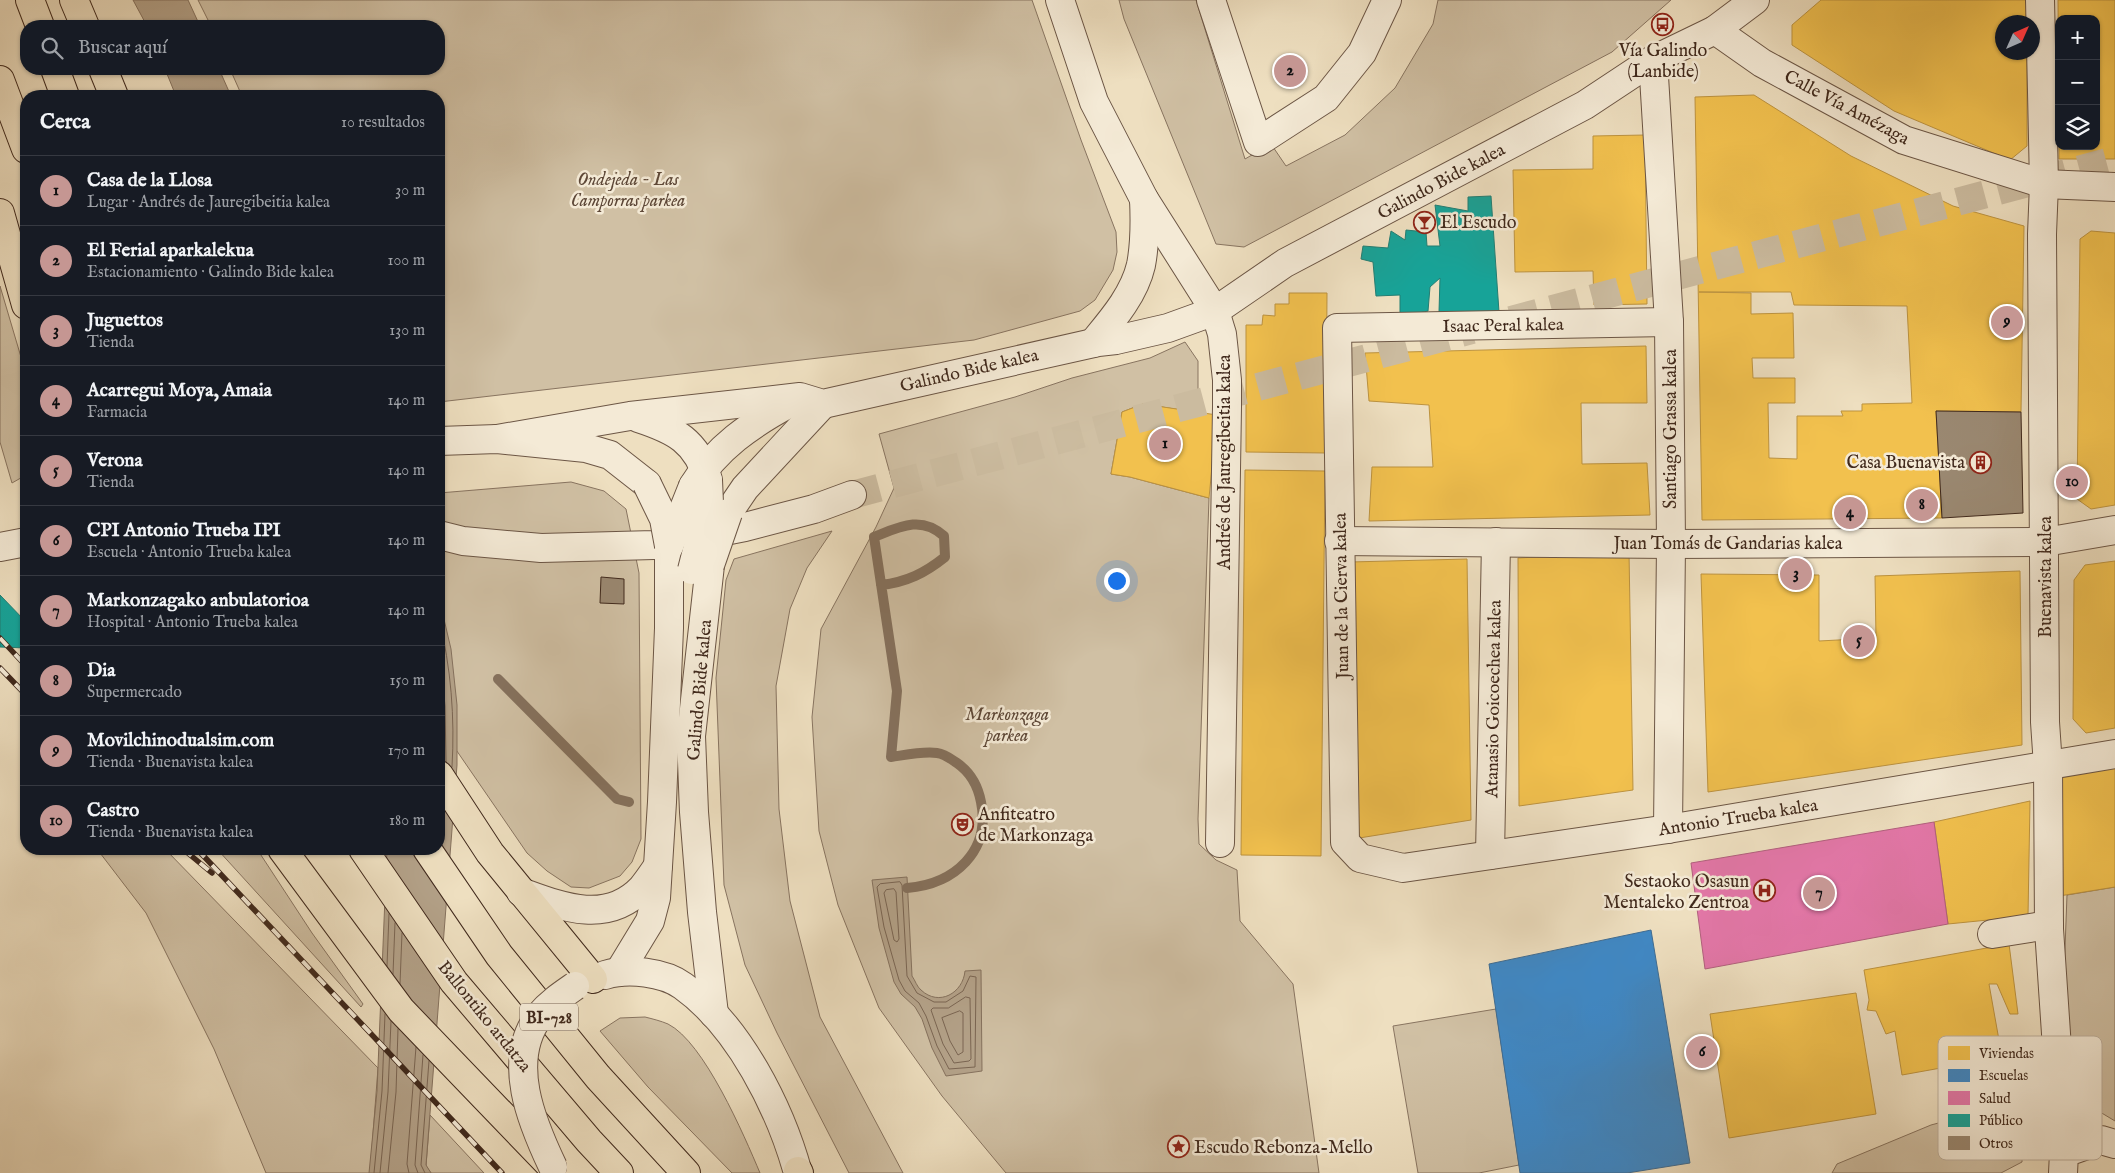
<!DOCTYPE html>
<html lang="es">
<meta charset="utf-8">
<style>
body{margin:0;font-family:"IM FELL English",serif;background:#20242c;color:#f1f3f6}
.controls{position:absolute;right:15px;top:15px;display:grid;overflow:hidden;border-radius:10px;box-shadow:0 1px 4px #0004}
.controls button{width:45px;height:45px;display:grid;place-items:center;padding:0;border:0;border-bottom:1px solid #363941;background:#171b24;color:#f1f3f6;font:25px sans-serif}
.compass{position:absolute;left:1995px;top:15px;width:45px;height:45px;border-radius:50%;background:#171b24;box-shadow:0 1px 4px #0004;rotate:45deg}
.you{position:absolute;left:1116px;top:580px;width:18px;height:18px;margin:-12px;border:4px solid #fff;border-radius:50%;background:#1a73e8;box-shadow:0 0 0 8px #1a73e833}
.badge{display:grid;place-items:center;width:32px;height:32px;border-radius:50%;background:#c59692;color:#111;font-size:16px;font-weight:700}
.pin{position:absolute;translate:-50% -50%;border:2px solid #fff;box-shadow:0 1px 5px #0006}
.list{margin:0;padding:0;list-style:none}
h2{display:flex;justify-content:space-between;align-items:center;height:65px;margin:0;padding:0 20px;font-size:21px}
h2 small{font-size:16px;font-weight:400;color:#9ea1a6}
.list li{display:grid;grid-template-columns:32px 1fr auto;gap:15px;align-items:center;box-sizing:border-box;height:70px;padding:0 20px;border-top:1px solid #363941}
.list b{display:block;font-size:19px;white-space:nowrap}
.list p{margin:0;font-size:16px;white-space:nowrap;color:#9ea1a6}
.list em{font-size:16px;font-style:normal;color:#9ea1a6}
.icon{flex:none;width:28px;height:28px;fill:none;stroke:currentColor;stroke-width:2;stroke-linecap:round;stroke-linejoin:round}
.map{position:relative;flex:none;width:2115px;height:1173px;overflow:hidden}
.search{position:absolute;background:#171b24;box-shadow:0 1px 4px #0004;left:20px;top:20px;width:425px;height:55px;display:flex;align-items:center;gap:12px;box-sizing:border-box;padding:0 18px;border-radius:20px;color:#9ea1a6;font-size:19px}
.panel{position:absolute;background:#171b24;box-shadow:0 1px 4px #0004;left:20px;top:90px;width:425px;height:765px;border-radius:20px}
.map>svg:first-child{display:block}
.green{fill:#d0c0a4;stroke:#887460}
.water{fill:#b3a188;stroke:#85715d}
.homes{fill:#f2c14e;stroke:#bd933f;fill-rule:evenodd}
.schools{fill:#3f88c5;stroke:#3f6c92}
.health{fill:#e377a8;stroke:#b2607e}
.public{fill:#17a398;stroke:#237e73}
.lines{fill:none;stroke-linecap:round;stroke-linejoin:round}
.shore{stroke:#7a6552;stroke-width:1}
.stream{stroke:#85715d;stroke-width:10}
.building{fill:#9a8871;stroke:#40291c}
.minor-tunnel{stroke:#cbbb9f;stroke-width:28;stroke-dasharray:28 14;stroke-linecap:butt}
.minor-casing{stroke:#6c5645;stroke-width:30}
.major-casing{stroke:#40291c;stroke-width:30}
.minor{stroke:#f4ead6;stroke-width:28}
.major{stroke:#eedfc0;stroke-width:28}
.rail-casing{stroke:#40291c;stroke-width:5.5}
.rail{stroke:#f4ead6;stroke-width:4;stroke-dasharray:11;stroke-linecap:butt}
.minor-bridge-casing{stroke:#6c5645;stroke-width:30;stroke-linecap:butt}
.minor-bridge{stroke:#f4ead6;stroke-width:28}
.labels{text-anchor:middle;stroke-width:5;stroke-linejoin:round;paint-order:stroke}
.shield{fill:#f4ead6;stroke:#766354;stroke-width:1}
.shield-label{font-size:16px;font-weight:bold;fill:#40291c}
.poi-label{font-size:18px;fill:#40291c;stroke:#f4ead6;text-anchor:start}
.street-label{font-size:18px;fill:#40291c;stroke:#f4ead6}
.park-label{font-size:18px;font-style:italic;fill:#5d4737;stroke:#f4ead6}
.key{fill:#f4ead6;stroke:#beb09e;stroke-width:1}
.key-label{font-size:14px;fill:#40291c}
</style>
<div class="map">
<svg width="2115" height="1173" viewBox="0 0 2115 1173">
<rect width="100%" height="100%" fill="#eedfc0"/>
<filter id="stains"><feTurbulence type="fractalNoise" baseFrequency=".004" numOctaves="4"/><feColorMatrix values="0 0 0 0 .2 0 0 0 0 .09 0 0 0 0 .02 0 0 0 .5 -.17"/></filter>
<radialGradient id="worn" r=".72"><stop offset=".6" stop-color="#630" stop-opacity="0"/><stop offset="1" stop-color="#630" stop-opacity=".3"/></radialGradient>
<!-- green -->
<g class="green">
<path d="M198 0H1032L1081 140 1116 232 1117 252 1113 270 1095 300 1080 311 974 340 439 402V96H242L230 69H439V26H211Z"/>
<path d="M1119 0H1196L1245 159 1271 144 1286 166 1345 135 1395 88 1433 24 1438 0H1671L1612 52 1244 247 1216 244 1124 19Z"/>
<path d="M0 286 26 374V475L12 483 0 442Z"/>
<path d="M1185 342 1198 361V396L1194 412 1143 404 1122 412 1111 474 1130 477 1209 498 1198 819 1199 844 1216 860 1237 870 1240 921 1293 984 1319 1173H1006L942 1096 879 1008 838 905 819 831 812 717 821 629 876 527 894 488 879 434 1015 397 1072 378 1150 358Z"/>
<path d="M571 482 604 491 626 509 639 573 641 839 632 862 620 876 589 888 571 887 547 871 527 853 439 725V493Z"/>
<path d="M832 531 807 568 790 609 776 686 779 809 790 901 820 1017 903 1173H849L777 1033 745 965 724 885 716 678 726 580 734 559Z"/>
<path d="M97 849H165L378 1068 370 1173H266L214 1049 146 913Z"/>
<path d="M217 849H257L312 933 363 1004 361 1007Z"/>
<path d="M2115 887V1121L2090 1106 2073 1088 2063 1002 2067 895Z"/>
<path d="M1496 1009 1519 1165 1479 1173H1418L1393 1026Z"/>
<path d="M645 1017C653 1019 661 1021 668 1024 704 1042 744 1135 760 1173H732L648 1087 600 1031 620 1018Z"/>
<path d="M2024 1100 2022 1162 2001 1173H1832L1837 1164 1931 1125Z"/>
<path d="M430 1115 484 1173H431L426 1166Z"/>
</g>
<!-- water -->
<g class="water">
<path d="M133 0H188L200 26H147Z"/>
<path d="M165 69H219L231 96H176Z"/>
<path d="M439 598 451 649 457 705V765L426 1165 431 1173H369L377 1091 387 849H439Z"/>
<path d="M907 877 912 976C915 980 917 987 921 990 939 1007 963 993 965 971L981 970 982 1071 946 1076 932 1048 922 1019 915 1007 901 994 894 982 879 928 872 880Z"/>
</g>
<!-- homes -->
<g class="homes">
<path d="M1821 0H2027V22H2002V52H2027V146L2010 160 1894 111 1792 45V25Z"/>
<path d="M2058 0H2115V159H2059V146H2096V19H2059V136Z"/>
<path d="M1754 95 1851 156 1953 206 2024 226 2021 412 1936 411 1942 518 1702 520 1695 97ZM1699 292H1791L1794 305 1907 306 1912 403 1862 404V411H1841L1843 416H1797V459L1769 458 1768 403H1795V378H1753L1752 358H1794L1793 313 1751 314V293Z"/>
<path d="M1645 135 1647 304 1594 305 1593 271 1515 272 1513 170 1593 169V136Z"/>
<path d="M2091 231 2115 233V505L2091 509 2077 499 2080 239Z"/>
<path d="M1289 293H1327L1326 453 1246 452V325H1262L1263 315 1275 316V304H1289Z"/>
<path d="M1646 346 1647 403H1581L1582 464 1647 463 1650 515 1369 521 1372 467H1433L1429 405 1369 401 1365 353Z"/>
<path d="M1143 404 1217 415 1209 498 1130 477 1111 474 1122 412Z"/>
<path d="M1245 470 1325 471 1321 856 1241 855Z"/>
<path d="M1629 552 1633 790 1519 806 1518 558Z"/>
<path d="M1467 559 1471 820 1353 839 1350 562Z"/>
<path d="M2115 561V728L2086 733 2073 719 2074 580 2085 565Z"/>
<path d="M2020 571 2022 745 1708 792 1701 574 1819 575V641L1876 638 1875 576Z"/>
<path d="M2115 763V887L2059 896 2056 773Z"/>
<path d="M2030 801 2028 916 1948 924 1934 822Z"/>
<path d="M2009 944 2018 1014H2010L1997 984H1989L2002 1057 1902 1075 1895 1031 1886 1034 1876 1011 1867 1010 1869 1000 1864 970Z"/>
<path d="M1856 993 1876 1114 1729 1138 1710 1014Z"/>
</g>
<!-- schools -->
<path class="schools" d="M1651 930 1690 1163 1627 1173H1520L1489 964Z"/>
<!-- health -->
<path class="health" d="M1934 822 1948 924 1705 969 1691 863Z"/>
<!-- public -->
<g class="public">
<path d="M1491 196 1499 312H1439L1440 278 1430 287 1428 311 1400 317V295L1376 296 1373 262 1361 259 1363 246 1388 248 1391 231 1405 240 1406 230 1426 232 1427 246H1440L1435 205 1468 211V197Z"/>
<path d="M0 595 26 622V648L0 647Z"/>
</g>
<g class="lines">
<!-- shore -->
<g class="shore">
<path d="M439 619C451 667 455 718 452 767"/>
<path d="M439 645 445 706 446 762"/>
<path d="M900 882 902 885 907 976 917 993 934 1002H946L963 991 970 976 976 977 975 1067 949 1069 937 1046 926 1016 919 1003 905 991 899 980 884 927 877 887 880 884Z"/>
<path d="M894 889 896 892 899 939 897 942 894 940 884 893 886 890Z"/>
<path d="M387 966 389 914"/>
<path d="M393 974 395 923"/>
<path d="M400 984 402 933"/>
<path d="M966 997 970 998 971 1059 969 1061 954 1063 943 1044 931 1010 933 1008H948Z"/>
<path d="M960 1011 963 1013V1052L958 1055 950 1041 942 1018Z"/>
<path d="M374 1173 382 1091 385 1014"/>
<path d="M380 1173 388 1092 391 1021"/>
<path d="M388 1173 396 1092 398 1029"/>
<path d="M409 1173 407 1164 416 1047"/>
<path d="M418 1173 415 1165 423 1055"/>
<path d="M425 1173 421 1165 429 1061"/>
</g>
<!-- stream -->
<g class="stream">
<path d="M881 585C907 582 925 573 945 557L944 536C921 515 899 527 874 537L897 691 891 757C905 755 923 751 937 753 945 754 951 759 957 763 970 772 978 786 981 802 991 851 955 884 907 888"/>
<path d="M498 679 617 799 629 802"/>
</g>
</g>
<!-- building -->
<g class="building">
<path d="M1936 411 2021 412 2023 513 1942 518Z"/>
<path d="M601 577 624 579V604L600 603Z"/>
</g>
<g class="lines">
<!-- minor-tunnel -->
<g class="minor-tunnel">
<path d="M1511 320 2115 160"/>
<path d="M852 495 1472 330"/>
</g>
<defs>
<g id="minor">
<path d="M1060 0 1094 102 1144 199 1215 311 1222 334 1227 380V407L1220 843"/>
<path d="M1211 0 1258 142 1326 98 1362 53 1387 0"/>
<path d="M2040 0 2044 184 2042 234 2045 722 2048 766 2049 929 2064 1153"/>
<path d="M1715 30 1762 63 1904 140 2044 184 2115 187"/>
<path d="M1653 60 1669 322 1671 544 1668 829"/>
<path d="M1669 322 1337 328 1345 842 1360 858 1403 868 1668 829 2115 754"/>
<path d="M1093 343C1112 320 1134 295 1141 265 1145 244 1145 220 1144 199"/>
<path d="M638 418C675 430 697 441 708 480"/>
<path d="M497 439 630 416 800 397 823 404 1098 342 1116 340 1168 328 1215 311 1285 263 1585 105 1653 60 1715 30 1755 0"/>
<path d="M439 441 497 439 586 448 610 455 647 484"/>
<path d="M693 486C716 448 751 424 790 403"/>
<path d="M728 513 745 488 823 404"/>
<path d="M439 535 463 541 541 548 654 545 745 527 814 509 852 495"/>
<path d="M1339 541 1671 544 2045 542 2115 530"/>
<path d="M0 547 26 542"/>
<path d="M710 565 691 736 694 812 702 912 714 1014"/>
<path d="M1490 855 1496 542"/>
<path d="M521 892C562 907 607 925 642 888 648 881 653 873 658 866"/>
<path d="M1992 934 2049 925"/>
<path d="M619 972 650 921 656 898 662 802 669 628V546"/>
<path d="M605 975C628 968 664 972 683 986 739 1026 780 1108 798 1173"/>
<path d="M2063 1173 2064 1153 2101 1140 2115 1144"/>
</g>
<g id="major">
<path d="M30 0 40 26"/>
<path d="M74 0 85 26"/>
<path d="M55 69 65 96"/>
<path d="M103 69 114 96"/>
<path d="M0 80 26 149"/>
<path d="M0 213 26 305"/>
<path d="M439 775 490 853 593 979"/>
<path d="M282 849 401 1010 552 1167"/>
<path d="M363 849 454 982 589 1141 619 1173"/>
<path d="M427 849 499 955 598 1077 686 1173"/>
<path d="M798 1171 799 1173"/>
</g>
</defs>
<!-- minor casing -->
<use href="#minor" class="minor-casing"/>
<!-- major casing -->
<use href="#major" class="major-casing"/>
<!-- minor -->
<use href="#minor" class="minor"/>
<!-- major -->
<use href="#major" class="major"/>
<defs>
<g id="rail">
<path d="M0 638 26 666"/>
<path d="M0 668 26 695"/>
<path d="M183 849 212 873"/>
<path d="M197 849 502 1173"/>
</g>
</defs>
<!-- rail casing -->
<use href="#rail" class="rail-casing"/>
<!-- rail -->
<use href="#rail" class="rail"/>
<defs>
<g id="minor-bridge">
<path d="M647 484 664 519 669 546"/>
<path d="M669 546 693 486"/>
<path d="M710 565 728 513"/>
<path d="M692 570 709 503 708 480"/>
<path d="M553 1167C532 1123 505 1060 540 1015 550 1003 562 995 575 986"/>
</g>
</defs>
<!-- minor-bridge casing -->
<use href="#minor-bridge" class="minor-bridge-casing"/>
<!-- minor-bridge -->
<use href="#minor-bridge" class="minor-bridge"/>
</g>
<!-- icons -->
<defs>
<symbol id="bus-ring" viewBox="-11 -11 22 22"><circle r="9.5" fill="#f4ead6" stroke="#8f2418" stroke-width="1.5"/><path d="M-5-6H5V4H4V6H2V4H-2V6H-4V4H-5ZM-3.5-4V0h7V-4ZM-3.5 1.2v1.5H-2V1.2ZM2 1.2v1.5H3.5V1.2Z" fill="#8f2418"/></symbol>
<symbol id="bar-ring" viewBox="-11 -11 22 22"><circle r="9.5" fill="#f4ead6" stroke="#8f2418" stroke-width="1.5"/><path d="M-6-5H6L.8 .8V4.5H3.5V6h-7V4.5H-.8V.8Z" fill="#8f2418"/></symbol>
<symbol id="building-ring" viewBox="-11 -11 22 22"><circle r="9.5" fill="#f4ead6" stroke="#8f2418" stroke-width="1.5"/><path d="M-4-6H4V6H1V3H-1V6H-4ZM-2.5-4.3h1.7v1.8h-1.7ZM.8-4.3h1.7v1.8H.8ZM-2.5-1h1.7V.8h-1.7ZM.8-1h1.7V.8H.8Z" fill="#8f2418"/></symbol>
<symbol id="theatre-ring" viewBox="-11 -11 22 22"><circle r="9.5" fill="#f4ead6" stroke="#8f2418" stroke-width="1.5"/><path d="M-5-5.5Q0-4 5-5.5V0Q5 5 0 6Q-5 5-5 0ZM-3.3-2.5H-1v1.5H-3.3ZM1-2.5H3.3v1.5H1ZM-2.8 1Q0 5.5 2.8 1Z" fill="#8f2418"/></symbol>
<symbol id="hospital-ring" viewBox="-11 -11 22 22"><circle r="9.5" fill="#f4ead6" stroke="#8f2418" stroke-width="1.5"/><path d="M-5-5h3v3.5h4V-5h3V5h-3V1.5h-4V5h-3Z" fill="#8f2418"/></symbol>
<symbol id="sight-ring" viewBox="-11 -11 22 22"><circle r="9.5" fill="#f4ead6" stroke="#8f2418" stroke-width="1.5"/><path d="M0-6L1.8-2.2L6-1.7L2.9 1.2L3.7 5.4L0 3.3L-3.7 5.4L-2.9 1.2L-6-1.7L-1.8-2.2Z" fill="#8f2418"/></symbol>
</defs>
<g fill-rule="evenodd">
<use href="#bus-ring" x="1650" y="12" width="25" height="25"/>
<use href="#bar-ring" x="1412" y="210" width="25" height="25"/>
<use href="#building-ring" x="1968" y="450" width="25" height="25"/>
<use href="#theatre-ring" x="950" y="812" width="25" height="25"/>
<use href="#hospital-ring" x="1752" y="878" width="25" height="25"/>
<use href="#sight-ring" x="1166" y="1134" width="25" height="25"/>
</g>
<g class="labels">
<!-- shield labels -->
<rect class="shield" x="520" y="1003.5" width="58" height="27" rx="4"/>
<g class="shield-label">
<text x="549" y="1023">BI-728</text>
</g>
<!-- poi labels -->
<g class="poi-label">
<text x="1663" y="56" text-anchor="middle">Vía Galindo<tspan x="1663" dy="21">(Lanbide)</tspan></text>
<text x="1440" y="228">El Escudo</text>
<text x="1965" y="468" text-anchor="end">Casa Buenavista</text>
<text x="978" y="820">Anfiteatro<tspan x="978" dy="21">de Markonzaga</tspan></text>
<text x="1749" y="887" text-anchor="end">Sestaoko Osasun<tspan x="1749" dy="21">Mentaleko Zentroa</tspan></text>
<text x="1194" y="1153">Escudo Rebonza-Mello</text>
</g>
<!-- street labels -->
<g class="street-label">
<text transform="translate(1847 107) rotate(28)" y="6">Calle Vía Amézaga</text>
<text transform="translate(1441 181) rotate(-28)" y="6">Galindo Bide kalea</text>
<text transform="translate(1503 325) rotate(-1)" y="6">Isaac Peral kalea</text>
<text transform="translate(969 370) rotate(-13)" y="6">Galindo Bide kalea</text>
<text transform="translate(1670 429) rotate(-90)" y="6">Santiago Grassa kalea</text>
<text transform="translate(1224 462) rotate(-90)" y="6">Andrés de Jauregibeitia kalea</text>
<text x="1728" y="549">Juan Tomás de Gandarias kalea</text>
<text transform="translate(2045 577) rotate(-90)" y="6">Buenavista kalea</text>
<text transform="translate(1341 596) rotate(-91)" y="6">Juan de la Cierva kalea</text>
<text transform="translate(699 690) rotate(-85)" y="6">Galindo Bide kalea</text>
<text transform="translate(1493 699) rotate(-89)" y="6">Atanasio Goicoechea kalea</text>
<text transform="translate(1738 817) rotate(-9)" y="6">Antonio Trueba kalea</text>
<text transform="translate(485 1016) rotate(51)" y="6">Ballontiko ardatza</text>
</g>
<!-- park labels -->
<g class="park-label">
<text x="628" y="185">Ondejeda - Las<tspan x="628" dy="21">Camporras parkea</tspan></text>
<text x="1007" y="720">Markonzaga<tspan x="1007" dy="21">parkea</tspan></text>
</g>
</g>
<!-- legend -->
<rect x="1938" y="1036" width="164" height="124" rx="8" class="key"/>
<rect x="1948" y="1046" width="22" height="14" fill="#f2c14e"/>
<rect x="1948" y="1069" width="22" height="13" fill="#3f88c5"/>
<rect x="1948" y="1091" width="22" height="14" fill="#e377a8"/>
<rect x="1948" y="1114" width="22" height="13" fill="#17a398"/>
<rect x="1948" y="1136" width="22" height="14" fill="#9a8871"/>
<g class="key-label">
<text x="1979" y="1058">Viviendas</text>
<text x="1979" y="1080">Escuelas</text>
<text x="1979" y="1103">Salud</text>
<text x="1979" y="1125">Público</text>
<text x="1979" y="1148">Otros</text>
</g>
<rect width="100%" height="100%" filter="url(#stains)"/>
<rect width="100%" height="100%" fill="url(#worn)"/>
</svg>
<div class="controls">
<button>+</button>
<button>−</button>
<button><svg class="icon" aria-label="layers" viewBox="0 0 24 24"><path d="M12 4l9 5-9 5-9-5zM3 14l9 5 9-5"/></svg></button>
</div>
<svg class="compass" viewBox="-18 -18 36 36"><path d="M0-13l5 13h-10z" fill="#e53935"/><path d="M0 13l5-13h-10z" fill="#9ea1a6"/></svg>
<div class="you"></div>
<div class="pin badge" style="left:1165px;top:444px">1</div>
<div class="pin badge" style="left:1290px;top:71px">2</div>
<div class="pin badge" style="left:1796px;top:574px">3</div>
<div class="pin badge" style="left:1850px;top:513px">4</div>
<div class="pin badge" style="left:1859px;top:641px">5</div>
<div class="pin badge" style="left:1702px;top:1052px">6</div>
<div class="pin badge" style="left:1819px;top:893px">7</div>
<div class="pin badge" style="left:1922px;top:505px">8</div>
<div class="pin badge" style="left:2007px;top:322px">9</div>
<div class="pin badge" style="left:2072px;top:482px">10</div>
<div class="search"><svg class="icon" aria-label="search" viewBox="0 0 24 24"><circle cx="10" cy="10" r="6"/><path d="M15 15l6 6"/></svg>Buscar aquí</div>
<section class="panel">
<h2>Cerca<small>10 resultados</small></h2>
<ul class="list">
<li><span class="badge">1</span><div><b>Casa de la Llosa</b><p>Lugar · Andrés de Jauregibeitia kalea</p></div><em>30 m</em></li>
<li><span class="badge">2</span><div><b>El Ferial aparkalekua</b><p>Estacionamiento · Galindo Bide kalea</p></div><em>100 m</em></li>
<li><span class="badge">3</span><div><b>Juguettos</b><p>Tienda</p></div><em>130 m</em></li>
<li><span class="badge">4</span><div><b>Acarregui Moya, Amaia</b><p>Farmacia</p></div><em>140 m</em></li>
<li><span class="badge">5</span><div><b>Verona</b><p>Tienda</p></div><em>140 m</em></li>
<li><span class="badge">6</span><div><b>CPI Antonio Trueba IPI</b><p>Escuela · Antonio Trueba kalea</p></div><em>140 m</em></li>
<li><span class="badge">7</span><div><b>Markonzagako anbulatorioa</b><p>Hospital · Antonio Trueba kalea</p></div><em>140 m</em></li>
<li><span class="badge">8</span><div><b>Dia</b><p>Supermercado</p></div><em>150 m</em></li>
<li><span class="badge">9</span><div><b>Movilchinodualsim.com</b><p>Tienda · Buenavista kalea</p></div><em>170 m</em></li>
<li><span class="badge">10</span><div><b>Castro</b><p>Tienda · Buenavista kalea</p></div><em>180 m</em></li>
</ul>
</section>
</div>
